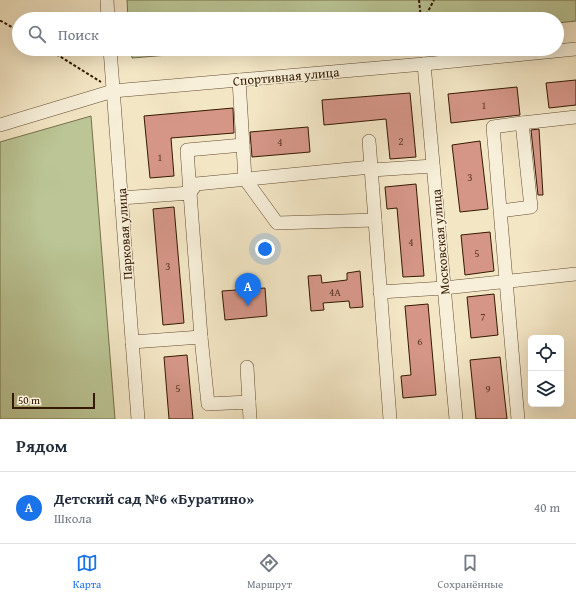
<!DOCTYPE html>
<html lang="ru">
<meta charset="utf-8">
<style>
body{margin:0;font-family:"Gentium Book Plus",serif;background:#f2f2f3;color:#1f2937}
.controls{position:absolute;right:12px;bottom:12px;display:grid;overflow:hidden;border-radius:6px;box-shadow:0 4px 16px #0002}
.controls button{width:36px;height:36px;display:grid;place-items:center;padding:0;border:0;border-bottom:1px solid #e0e1e3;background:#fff;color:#1f2937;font:20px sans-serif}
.scale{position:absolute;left:12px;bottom:10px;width:83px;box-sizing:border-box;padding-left:4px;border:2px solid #341900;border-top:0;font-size:11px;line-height:14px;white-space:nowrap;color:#341900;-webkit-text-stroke:3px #f7efd9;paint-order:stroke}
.you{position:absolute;left:265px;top:249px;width:14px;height:14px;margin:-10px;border:3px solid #fff;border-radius:50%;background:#1a73e8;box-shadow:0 0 0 6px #1a73e833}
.badge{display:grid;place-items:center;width:26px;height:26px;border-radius:50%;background:#1a73e8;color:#fff;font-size:13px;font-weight:700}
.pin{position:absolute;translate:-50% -33px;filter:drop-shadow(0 1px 2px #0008)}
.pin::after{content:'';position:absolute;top:21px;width:14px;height:12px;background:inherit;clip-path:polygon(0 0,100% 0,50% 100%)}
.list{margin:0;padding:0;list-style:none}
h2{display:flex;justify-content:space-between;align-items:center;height:52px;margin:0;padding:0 16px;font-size:17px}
h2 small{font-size:13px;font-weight:400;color:#747a83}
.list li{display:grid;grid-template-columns:26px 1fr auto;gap:12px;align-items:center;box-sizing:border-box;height:72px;padding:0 16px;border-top:1px solid #e0e1e3}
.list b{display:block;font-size:15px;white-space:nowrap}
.list p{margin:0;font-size:13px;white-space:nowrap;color:#747a83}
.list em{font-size:13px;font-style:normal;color:#747a83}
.icon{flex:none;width:22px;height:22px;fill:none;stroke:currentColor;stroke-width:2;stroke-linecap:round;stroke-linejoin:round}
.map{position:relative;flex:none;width:576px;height:419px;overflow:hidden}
.search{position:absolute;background:#fff;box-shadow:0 4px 16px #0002;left:12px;right:12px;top:12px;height:44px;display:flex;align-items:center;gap:10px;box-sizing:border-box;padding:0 14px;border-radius:22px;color:#747a83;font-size:15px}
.sheet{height:124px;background:#fff}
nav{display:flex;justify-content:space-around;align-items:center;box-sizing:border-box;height:56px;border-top:1px solid #e0e1e3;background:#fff;font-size:11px;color:#747a83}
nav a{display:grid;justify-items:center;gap:2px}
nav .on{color:#1a73e8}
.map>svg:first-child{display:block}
.green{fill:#bbc595;stroke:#786f4a}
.building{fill:#d59688;stroke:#341900}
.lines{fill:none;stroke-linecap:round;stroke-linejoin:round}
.minor-casing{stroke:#644c31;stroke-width:14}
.path{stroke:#341900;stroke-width:2;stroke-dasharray:3 2;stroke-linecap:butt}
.minor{stroke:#f7efd9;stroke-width:13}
.labels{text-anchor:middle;stroke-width:3;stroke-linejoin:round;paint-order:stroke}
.number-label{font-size:11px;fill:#5c3822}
.street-label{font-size:13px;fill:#341900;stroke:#f7efd9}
</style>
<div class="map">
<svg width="576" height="419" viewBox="0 0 576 419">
<rect width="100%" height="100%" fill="#f3e6c5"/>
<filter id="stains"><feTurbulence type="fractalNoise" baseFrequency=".005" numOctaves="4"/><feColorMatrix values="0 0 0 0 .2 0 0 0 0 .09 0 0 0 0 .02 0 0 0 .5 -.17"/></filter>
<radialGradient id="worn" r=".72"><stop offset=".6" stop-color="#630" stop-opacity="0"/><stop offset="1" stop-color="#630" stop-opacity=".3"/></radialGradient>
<!-- green -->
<g class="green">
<path d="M127 0H576V21L557 23V19H128Z"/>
<path d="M131 49H241L132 58Z"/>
<path d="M91 116 115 419H0V142Z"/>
</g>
<!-- building -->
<g class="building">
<path d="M576 80V105L549 108 546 83Z"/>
<path d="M517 87 520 115 451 123 448 94Z"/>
<path d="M410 93 416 157 390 159 386 119 324 125 322 100Z"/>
<path d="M233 108 234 133 171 138 174 176 150 178 144 116Z"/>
<path d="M308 127 310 152 252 157 250 132Z"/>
<path d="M539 129 543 195H538L531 130Z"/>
<path d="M480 141 488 209 460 212 452 145Z"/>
<path d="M416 184 424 276 403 277 397 208 387 209 385 187Z"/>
<path d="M174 207 184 323 163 325 153 209Z"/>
<path d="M490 232 494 271 465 275 461 235Z"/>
<path d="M360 271 363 307 350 308 349 301 323 303 324 310 311 311 308 276 321 275 322 283 347 280V273Z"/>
<path d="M265 288 267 316 225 320 222 291Z"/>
<path d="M494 294 498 335 471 338 467 297Z"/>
<path d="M428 304 436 395 403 398 401 376 411 375 405 306Z"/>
<path d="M187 355 193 419H169L164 357Z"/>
<path d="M500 357 507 419H476L470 360Z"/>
</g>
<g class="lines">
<defs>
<g id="minor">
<path d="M107 0 108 19"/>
<path d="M110 49 138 419"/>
<path d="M424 64 456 419"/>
<path d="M239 80 245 179 277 223 375 220"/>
<path d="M522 123 576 117"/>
<path d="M0 125 113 91 424 64 576 49"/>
<path d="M369 141 371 167"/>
<path d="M243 145 187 150 190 193 196 184 371 167 390 419"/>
<path d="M372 170 433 166"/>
<path d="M121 198 190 193 201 337 208 404 249 402 250 419"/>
<path d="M500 211 531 207 522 123 493 127C501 225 509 322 518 419"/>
<path d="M380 292 444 288 576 274"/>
<path d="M132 342 201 337"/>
<path d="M247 367 249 402"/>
</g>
</defs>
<!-- minor casing -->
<use href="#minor" class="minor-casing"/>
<!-- path -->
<g class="path">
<path d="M419 0 421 19"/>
<path d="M424 19 434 0"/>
<path d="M0 21H1L19 31"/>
<path d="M48 49 101 82"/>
</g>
<!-- minor -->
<use href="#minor" class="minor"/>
</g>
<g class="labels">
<!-- number labels -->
<g class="number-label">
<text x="484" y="109">1</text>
<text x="401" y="145">2</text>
<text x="280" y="146">4</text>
<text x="160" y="161">1</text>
<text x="470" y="181">3</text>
<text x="411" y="246">4</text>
<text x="477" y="257">5</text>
<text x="168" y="270">3</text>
<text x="335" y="296">4А</text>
<text x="483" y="320">7</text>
<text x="420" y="345">6</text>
<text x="178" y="392">5</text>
<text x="488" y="393">9</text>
</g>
<!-- street labels -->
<g class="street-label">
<text transform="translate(286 76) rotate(-5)" y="5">Спортивная улица</text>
<text transform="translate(124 234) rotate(-94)" y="5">Парковая улица</text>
<text transform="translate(440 242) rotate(-95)" y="5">Московская улица</text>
</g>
</g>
<rect width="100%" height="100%" filter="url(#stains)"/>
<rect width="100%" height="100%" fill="url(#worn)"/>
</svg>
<div class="controls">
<button><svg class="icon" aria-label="locate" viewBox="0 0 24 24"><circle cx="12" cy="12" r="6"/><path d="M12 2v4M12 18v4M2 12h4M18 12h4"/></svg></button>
<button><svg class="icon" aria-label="layers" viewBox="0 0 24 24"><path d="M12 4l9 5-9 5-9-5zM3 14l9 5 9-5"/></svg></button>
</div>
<div class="scale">50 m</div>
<div class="you"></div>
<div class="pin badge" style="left:248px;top:306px">A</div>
<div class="search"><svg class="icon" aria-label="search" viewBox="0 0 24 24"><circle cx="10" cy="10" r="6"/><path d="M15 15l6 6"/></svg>Поиск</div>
</div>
<section class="sheet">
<h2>Рядом<small></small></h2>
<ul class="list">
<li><span class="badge">A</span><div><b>Детский сад №6 «Буратино»</b><p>Школа</p></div><em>40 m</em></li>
</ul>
</section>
<nav>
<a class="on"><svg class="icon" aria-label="map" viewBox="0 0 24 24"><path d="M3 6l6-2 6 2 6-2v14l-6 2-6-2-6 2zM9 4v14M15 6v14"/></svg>Карта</a>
<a><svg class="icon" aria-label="directions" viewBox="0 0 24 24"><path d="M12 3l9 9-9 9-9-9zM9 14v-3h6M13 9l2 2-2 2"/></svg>Маршрут</a>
<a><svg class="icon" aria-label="saved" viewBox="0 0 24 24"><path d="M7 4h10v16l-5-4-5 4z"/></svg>Сохранённые</a>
</nav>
